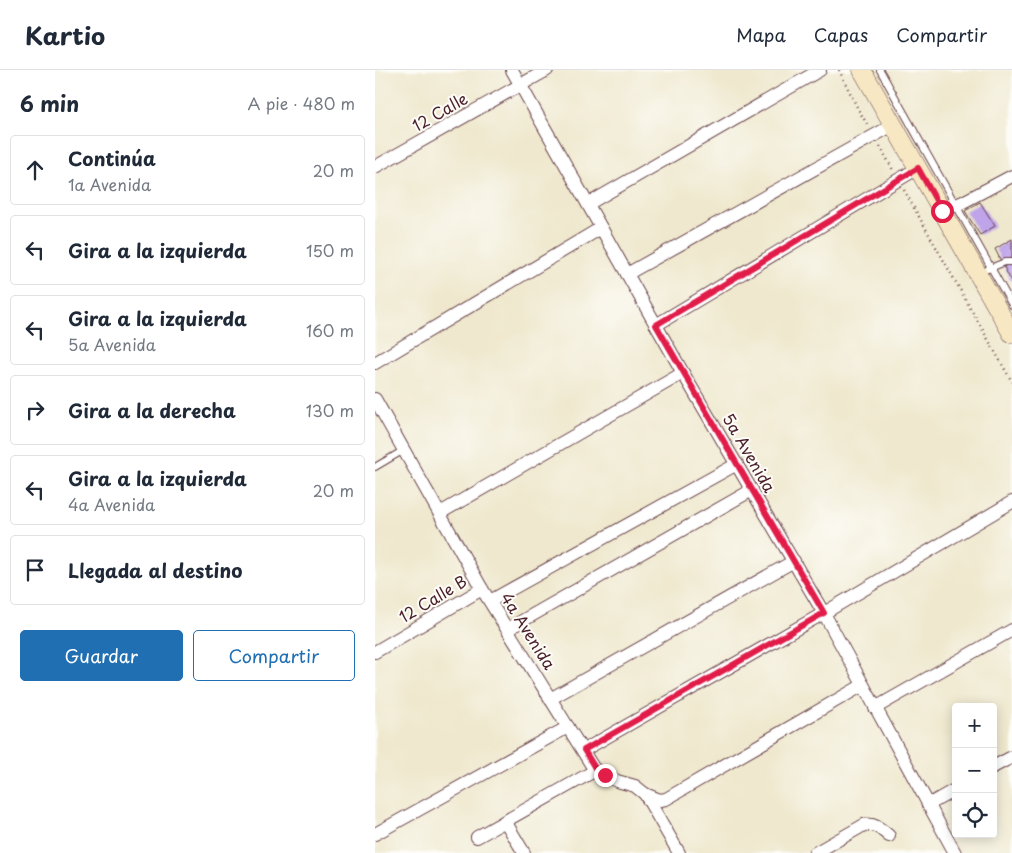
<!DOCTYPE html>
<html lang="es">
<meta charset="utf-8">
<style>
body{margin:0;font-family:"Playpen Sans",sans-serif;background:#f6f6f7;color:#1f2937}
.controls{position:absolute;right:15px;bottom:15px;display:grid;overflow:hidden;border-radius:5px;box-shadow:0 2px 12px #0003}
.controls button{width:45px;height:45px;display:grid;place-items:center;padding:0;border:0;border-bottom:1px solid #e0e1e3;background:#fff;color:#1f2937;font:25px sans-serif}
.stop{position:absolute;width:15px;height:15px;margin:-11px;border:4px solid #e11d48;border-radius:50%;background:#fff}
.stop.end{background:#e11d48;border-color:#fff;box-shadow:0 1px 5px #0008}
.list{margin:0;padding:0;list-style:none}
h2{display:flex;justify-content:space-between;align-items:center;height:65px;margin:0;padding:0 20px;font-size:21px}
h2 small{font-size:16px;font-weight:400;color:#747a83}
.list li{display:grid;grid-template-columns:32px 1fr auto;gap:15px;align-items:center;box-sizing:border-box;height:70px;margin:0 10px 10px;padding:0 10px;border:1px solid #e0e1e3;border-radius:5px}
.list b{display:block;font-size:19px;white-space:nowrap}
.list p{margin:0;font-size:16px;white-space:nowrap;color:#747a83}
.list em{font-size:16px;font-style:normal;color:#747a83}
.actions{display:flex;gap:10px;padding:15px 20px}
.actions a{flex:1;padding:11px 0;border:1px solid #1f6fb2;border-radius:5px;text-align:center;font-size:18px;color:#1f6fb2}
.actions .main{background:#1f6fb2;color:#fff}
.icon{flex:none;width:28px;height:28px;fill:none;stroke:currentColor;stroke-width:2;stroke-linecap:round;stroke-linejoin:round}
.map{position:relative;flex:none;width:637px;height:783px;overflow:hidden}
header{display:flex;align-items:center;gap:30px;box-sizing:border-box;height:70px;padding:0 25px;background:#fff;border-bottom:1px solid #e0e1e3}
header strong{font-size:24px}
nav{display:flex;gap:28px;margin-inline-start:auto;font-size:18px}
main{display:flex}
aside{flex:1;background:#fff}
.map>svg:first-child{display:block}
.building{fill:#bfa4e9}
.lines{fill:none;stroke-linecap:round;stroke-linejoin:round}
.service-casing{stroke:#633d43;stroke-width:8}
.minor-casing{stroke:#633d43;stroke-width:14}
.secondary-casing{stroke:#633d43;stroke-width:19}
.path{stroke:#633d43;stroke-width:2.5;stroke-dasharray:1 4;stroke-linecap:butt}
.service{stroke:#fff;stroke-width:6}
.minor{stroke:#fff;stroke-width:12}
.secondary{stroke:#f7e8c3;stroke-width:18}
.route{stroke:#e11d48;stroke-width:6}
.labels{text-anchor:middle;stroke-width:4;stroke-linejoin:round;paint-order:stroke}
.street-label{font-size:16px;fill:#4a1f2b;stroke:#fdfcf7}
</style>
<header>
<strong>Kartio</strong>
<nav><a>Mapa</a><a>Capas</a><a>Compartir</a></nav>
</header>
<main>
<aside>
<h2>6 min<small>A pie · 480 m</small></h2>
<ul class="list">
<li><svg class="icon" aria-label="ahead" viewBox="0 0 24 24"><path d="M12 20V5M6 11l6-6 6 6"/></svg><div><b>Continúa</b><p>1a Avenida</p></div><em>20 m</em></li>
<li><svg class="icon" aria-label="left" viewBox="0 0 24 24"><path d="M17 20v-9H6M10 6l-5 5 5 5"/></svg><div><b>Gira a la izquierda</b></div><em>150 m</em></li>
<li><svg class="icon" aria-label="left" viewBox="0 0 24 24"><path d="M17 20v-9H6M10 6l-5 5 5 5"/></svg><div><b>Gira a la izquierda</b><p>5a Avenida</p></div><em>160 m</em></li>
<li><svg class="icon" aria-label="right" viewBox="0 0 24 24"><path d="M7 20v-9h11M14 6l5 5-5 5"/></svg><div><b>Gira a la derecha</b></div><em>130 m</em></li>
<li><svg class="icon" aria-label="left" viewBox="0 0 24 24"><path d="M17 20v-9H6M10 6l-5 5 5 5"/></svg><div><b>Gira a la izquierda</b><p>4a Avenida</p></div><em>20 m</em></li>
<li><svg class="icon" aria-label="arrive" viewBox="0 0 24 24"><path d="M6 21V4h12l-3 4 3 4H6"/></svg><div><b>Llegada al destino</b></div></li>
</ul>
<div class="actions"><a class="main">Guardar</a><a>Compartir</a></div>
</aside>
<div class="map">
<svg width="637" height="783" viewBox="0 0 637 783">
<rect width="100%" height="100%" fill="#fdfcf7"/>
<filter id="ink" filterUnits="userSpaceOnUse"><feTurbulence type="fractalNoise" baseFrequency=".02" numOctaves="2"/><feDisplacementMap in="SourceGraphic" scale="10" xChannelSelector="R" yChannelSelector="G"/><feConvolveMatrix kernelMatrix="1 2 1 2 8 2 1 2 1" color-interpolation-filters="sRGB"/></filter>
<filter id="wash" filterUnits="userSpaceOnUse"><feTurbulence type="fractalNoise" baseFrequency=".0096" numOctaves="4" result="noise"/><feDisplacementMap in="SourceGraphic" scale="20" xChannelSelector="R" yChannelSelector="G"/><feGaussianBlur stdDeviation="1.12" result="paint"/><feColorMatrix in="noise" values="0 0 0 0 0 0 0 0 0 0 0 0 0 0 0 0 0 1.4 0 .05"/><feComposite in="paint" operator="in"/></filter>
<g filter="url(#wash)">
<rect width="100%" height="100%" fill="#efe8ce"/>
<g id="blocks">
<!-- building -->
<g class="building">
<path d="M605 132 620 156 605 165 590 141Z"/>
<path d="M637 169V213L620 179Z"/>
</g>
</g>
</g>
<g filter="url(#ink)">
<use href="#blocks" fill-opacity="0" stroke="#633d43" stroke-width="1"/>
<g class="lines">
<defs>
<g id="service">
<path d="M505 0 637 235"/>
<path d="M613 199 630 192H637"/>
<path d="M0 397 29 380"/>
</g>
<g id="minor">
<path d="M137 0 308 303 451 547 580 783"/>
<path d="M0 97 172 0"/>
<path d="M213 134 445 0"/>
<path d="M567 141 588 132 637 106"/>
<path d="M252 204 518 55"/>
<path d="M281 255 543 98"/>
<path d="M0 293 226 158"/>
<path d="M0 329 107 519 219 699 242 711 260 716 270 724 304 783"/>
<path d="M65 443 308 303"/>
<path d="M115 531 362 394"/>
<path d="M133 559 377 420"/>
<path d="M0 582 107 519"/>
<path d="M175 629 419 491"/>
<path d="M500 638 637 560"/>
<path d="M209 680 449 543 637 432"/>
<path d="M618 697 637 687"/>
<path d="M270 724 285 730 291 729 488 615"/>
<path d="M553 735 581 719"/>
<path d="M130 751 149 783"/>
<path d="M0 764 193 657"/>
<path d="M102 767 221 700"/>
<path d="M440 783 489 755C500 753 506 759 514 766"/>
</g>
<path id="secondary" d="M487 0 637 264"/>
</defs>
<!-- service casing -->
<use href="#service" class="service-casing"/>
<!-- minor casing -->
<use href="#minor" class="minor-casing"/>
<!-- secondary casing -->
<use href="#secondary" class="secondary-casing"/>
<!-- path -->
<g class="path">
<path d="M464 0 483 39 492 54"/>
<path d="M505 76 518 100"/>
<path d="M529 120 637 312"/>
</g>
<!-- service -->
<use href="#service" class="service"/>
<!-- minor -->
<use href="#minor" class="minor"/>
<!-- secondary -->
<use href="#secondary" class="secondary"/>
</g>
</g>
<g class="lines" filter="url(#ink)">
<!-- route -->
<path class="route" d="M230 705 220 698 209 680 449 543 281 255 543 98 567 141"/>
</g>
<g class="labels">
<!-- street labels -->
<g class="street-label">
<text transform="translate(65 42) rotate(-30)" y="6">12 Calle</text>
<text transform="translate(374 383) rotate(60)" y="6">5a Avenida</text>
<text transform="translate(58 529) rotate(-31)" y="6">12 Calle B</text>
<text transform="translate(153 561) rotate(58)" y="6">4a Avenida</text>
</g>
</g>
</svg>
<div class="controls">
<button>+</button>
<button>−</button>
<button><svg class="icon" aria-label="locate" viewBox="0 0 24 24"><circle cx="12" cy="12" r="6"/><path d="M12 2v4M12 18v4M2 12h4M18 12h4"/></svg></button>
</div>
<div class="stop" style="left:567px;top:141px"></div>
<div class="stop end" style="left:230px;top:705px"></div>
</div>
</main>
